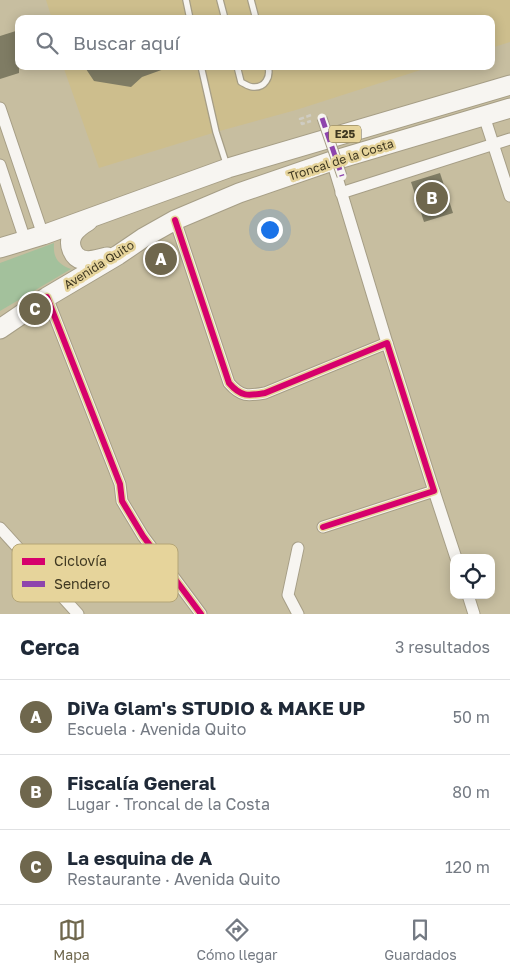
<!DOCTYPE html>
<html lang="es">
<meta charset="utf-8">
<style>
body{margin:0;font-family:"Golos Text",sans-serif;background:#f2f2f3;color:#1f2937}
.controls{position:absolute;right:15px;bottom:15px;display:grid;overflow:hidden;border-radius:10px;box-shadow:0 2px 12px #0003}
.controls button{width:45px;height:45px;display:grid;place-items:center;padding:0;border:0;border-bottom:1px solid #e0e1e3;background:#fff;color:#1f2937;font:25px sans-serif}
.you{position:absolute;left:269px;top:229px;width:18px;height:18px;margin:-12px;border:4px solid #fff;border-radius:50%;background:#1a73e8;box-shadow:0 0 0 8px #1a73e833}
.badge{display:grid;place-items:center;width:32px;height:32px;border-radius:50%;background:#6f674d;color:#fff;font-size:16px;font-weight:700}
.pin{position:absolute;translate:-50% -50%;border:2px solid #fff;box-shadow:0 1px 5px #0006}
.list{margin:0;padding:0;list-style:none}
h2{display:flex;justify-content:space-between;align-items:center;height:65px;margin:0;padding:0 20px;font-size:21px}
h2 small{font-size:16px;font-weight:400;color:#747a83}
.list li{display:grid;grid-template-columns:32px 1fr auto;gap:15px;align-items:center;box-sizing:border-box;height:75px;padding:0 20px;border-top:1px solid #e0e1e3}
.list b{display:block;font-size:19px;white-space:nowrap}
.list p{margin:0;font-size:16px;white-space:nowrap;color:#747a83}
.list em{font-size:16px;font-style:normal;color:#747a83}
.icon{flex:none;width:28px;height:28px;fill:none;stroke:currentColor;stroke-width:2;stroke-linecap:round;stroke-linejoin:round}
.map{position:relative;flex:none;width:510px;height:614px;overflow:hidden}
.search{position:absolute;background:#fff;box-shadow:0 2px 12px #0003;left:15px;right:15px;top:15px;height:55px;display:flex;align-items:center;gap:12px;box-sizing:border-box;padding:0 18px;border-radius:10px;color:#747a83;font-size:19px}
.sheet{height:290px;background:#fff}
nav{display:flex;justify-content:space-around;align-items:center;box-sizing:border-box;height:70px;border-top:1px solid #e0e1e3;background:#fff;font-size:14px;color:#747a83}
nav a{display:grid;justify-items:center;gap:2px}
nav .on{color:#6f674d}
.map>svg:first-child{display:block}
.built{fill:#cdbe8d}
.green{fill:#a3c19c}
.building{fill:#7f7c64}
.lines{fill:none;stroke-linecap:round;stroke-linejoin:round}
.service-casing{stroke:#a69e86;stroke-width:8}
.minor-casing{stroke:#a69e86;stroke-width:13}
.trunk-casing{stroke:#a69e86;stroke-width:21}
.path{stroke:#cfccc2;stroke-width:2.5;stroke-dasharray:5 2.5;stroke-linecap:butt}
.service{stroke:#f7f5f1;stroke-width:5.5}
.minor{stroke:#f7f5f1;stroke-width:11}
.trunk{stroke:#f7f5f1;stroke-width:19}
.pedestrian-bridge-casing{stroke:#a69e86;stroke-width:11;stroke-linecap:butt}
.pedestrian-bridge{stroke:#f7f5f1;stroke-width:9}
.quiet{stroke:#8e44ad;stroke-width:5;stroke-dasharray:10 5;stroke-linecap:butt}
.cycleway-casing{stroke:#e6d49b;stroke-width:9}
.cycleway{stroke:#d6006c;stroke-width:6}
.labels{text-anchor:middle;stroke-width:5;stroke-linejoin:round;paint-order:stroke}
.shield{fill:#e6d49b;stroke:#716746;stroke-width:1}
.shield-label{font-size:11px;font-weight:bold;fill:#3f3821}
.street-label{font-size:12px;fill:#3f3821;stroke:#e6d49b}
.key{fill:#e6d49b;stroke:#b4a576;stroke-width:1}
.key-label{font-size:14px;fill:#3f3821}
</style>
<div class="map">
<svg width="510" height="614" viewBox="0 0 510 614">
<rect width="100%" height="100%" fill="#c7bea0"/>
<!-- built -->
<g class="built">
<path d="M46 0H510V42L491 48V19H52Z"/>
<path d="M63 66H433L296 110 216 132 99 168Z"/>
</g>
<!-- green -->
<path class="green" d="M54 243C53 257 57 264 71 269L0 311V263Z"/>
<!-- building -->
<g class="building">
<path d="M19 30V73L0 79V36Z"/>
<path d="M84 66H167V68L142 77 131 87 94 81Z"/>
<path d="M440 173 453 213 424 222 411 182Z"/>
</g>
<g class="lines">
<defs>
<g id="service">
<path d="M186 0 190 19"/>
<path d="M220 0 225 19"/>
<path d="M251 0 256 19"/>
<path d="M201 66 216 132 227 166"/>
<path d="M237 66 241 82C245 84 249 87 253 87 265 88 271 77 268 66"/>
</g>
<g id="minor">
<path d="M0 108 43 235"/>
<path d="M484 116 510 196"/>
<path d="M332 161 387 343"/>
<path d="M0 165 25 240"/>
<path d="M341 193 510 139"/>
<path d="M175 220 229 383C241 397 248 396 265 393L387 343 434 491 323 527"/>
<path d="M47 297 120 484 122 501 143 536 201 614"/>
<path d="M434 491 456 558"/>
<path d="M0 528 78 614"/>
<path d="M468 595 474 614"/>
<path d="M298 614 288 595 298 548"/>
</g>
<g id="trunk">
<path d="M88 221C83 224 76 229 73 234 67 244 73 258 83 260 90 262 100 259 107 257"/>
<path d="M0 248 43 235 228 168 510 85"/>
<path d="M0 329 47 297 118 255 143 238 175 220 239 193 332 161 510 108"/>
</g>
</defs>
<!-- service casing -->
<use href="#service" class="service-casing"/>
<!-- minor casing -->
<use href="#minor" class="minor-casing"/>
<!-- trunk casing -->
<use href="#trunk" class="trunk-casing"/>
<!-- path -->
<path class="path" d="M311 115 300 119 302 124 311 121"/>
<!-- service -->
<use href="#service" class="service"/>
<!-- minor -->
<use href="#minor" class="minor"/>
<!-- trunk -->
<use href="#trunk" class="trunk"/>
<defs>
<path id="pedestrian-bridge" d="M322 118 342 176"/>
</defs>
<!-- pedestrian-bridge casing -->
<use href="#pedestrian-bridge" class="pedestrian-bridge-casing"/>
<!-- pedestrian-bridge -->
<use href="#pedestrian-bridge" class="pedestrian-bridge"/>
<!-- quiet -->
<path class="quiet" d="M322 118 342 176"/>
<defs>
<g id="cycleway">
<path d="M175 220 229 383C241 397 248 396 265 393L387 343 434 491 323 527"/>
<path d="M47 297 120 484 122 501 143 536 201 614"/>
</g>
</defs>
<!-- cycleway casing -->
<use href="#cycleway" class="cycleway-casing"/>
<!-- cycleway -->
<use href="#cycleway" class="cycleway"/>
</g>
<g class="labels">
<!-- shield labels -->
<rect class="shield" x="329" y="125.5" width="32" height="17" rx="4"/>
<g class="shield-label">
<text x="345" y="138">E25</text>
</g>
<!-- street labels -->
<g class="street-label">
<text transform="translate(341 160) rotate(-18)" y="4">Troncal de la Costa</text>
<text transform="translate(99 265) rotate(-32)" y="4">Avenida Quito</text>
</g>
</g>
<!-- legend -->
<rect x="12" y="544" width="166" height="58" rx="8" class="key"/>
<rect x="22" y="558" width="23" height="7" fill="#d6006c"/>
<rect x="22" y="581" width="23" height="6" fill="#8e44ad"/>
<g class="key-label">
<text x="54" y="566">Ciclovía</text>
<text x="54" y="589">Sendero</text>
</g>
</svg>
<div class="controls">
<button><svg class="icon" aria-label="locate" viewBox="0 0 24 24"><circle cx="12" cy="12" r="6"/><path d="M12 2v4M12 18v4M2 12h4M18 12h4"/></svg></button>
</div>
<div class="you"></div>
<div class="pin badge" style="left:161px;top:259px">A</div>
<div class="pin badge" style="left:432px;top:198px">B</div>
<div class="pin badge" style="left:35px;top:309px">C</div>
<div class="search"><svg class="icon" aria-label="search" viewBox="0 0 24 24"><circle cx="10" cy="10" r="6"/><path d="M15 15l6 6"/></svg>Buscar aquí</div>
</div>
<section class="sheet">
<h2>Cerca<small>3 resultados</small></h2>
<ul class="list">
<li><span class="badge">A</span><div><b>DiVa Glam's STUDIO &amp; MAKE UP</b><p>Escuela · Avenida Quito</p></div><em>50 m</em></li>
<li><span class="badge">B</span><div><b>Fiscalía General</b><p>Lugar · Troncal de la Costa</p></div><em>80 m</em></li>
<li><span class="badge">C</span><div><b>La esquina de A</b><p>Restaurante · Avenida Quito</p></div><em>120 m</em></li>
</ul>
</section>
<nav>
<a class="on"><svg class="icon" aria-label="map" viewBox="0 0 24 24"><path d="M3 6l6-2 6 2 6-2v14l-6 2-6-2-6 2zM9 4v14M15 6v14"/></svg>Mapa</a>
<a><svg class="icon" aria-label="directions" viewBox="0 0 24 24"><path d="M12 3l9 9-9 9-9-9zM9 14v-3h6M13 9l2 2-2 2"/></svg>Cómo llegar</a>
<a><svg class="icon" aria-label="saved" viewBox="0 0 24 24"><path d="M7 4h10v16l-5-4-5 4z"/></svg>Guardados</a>
</nav>
